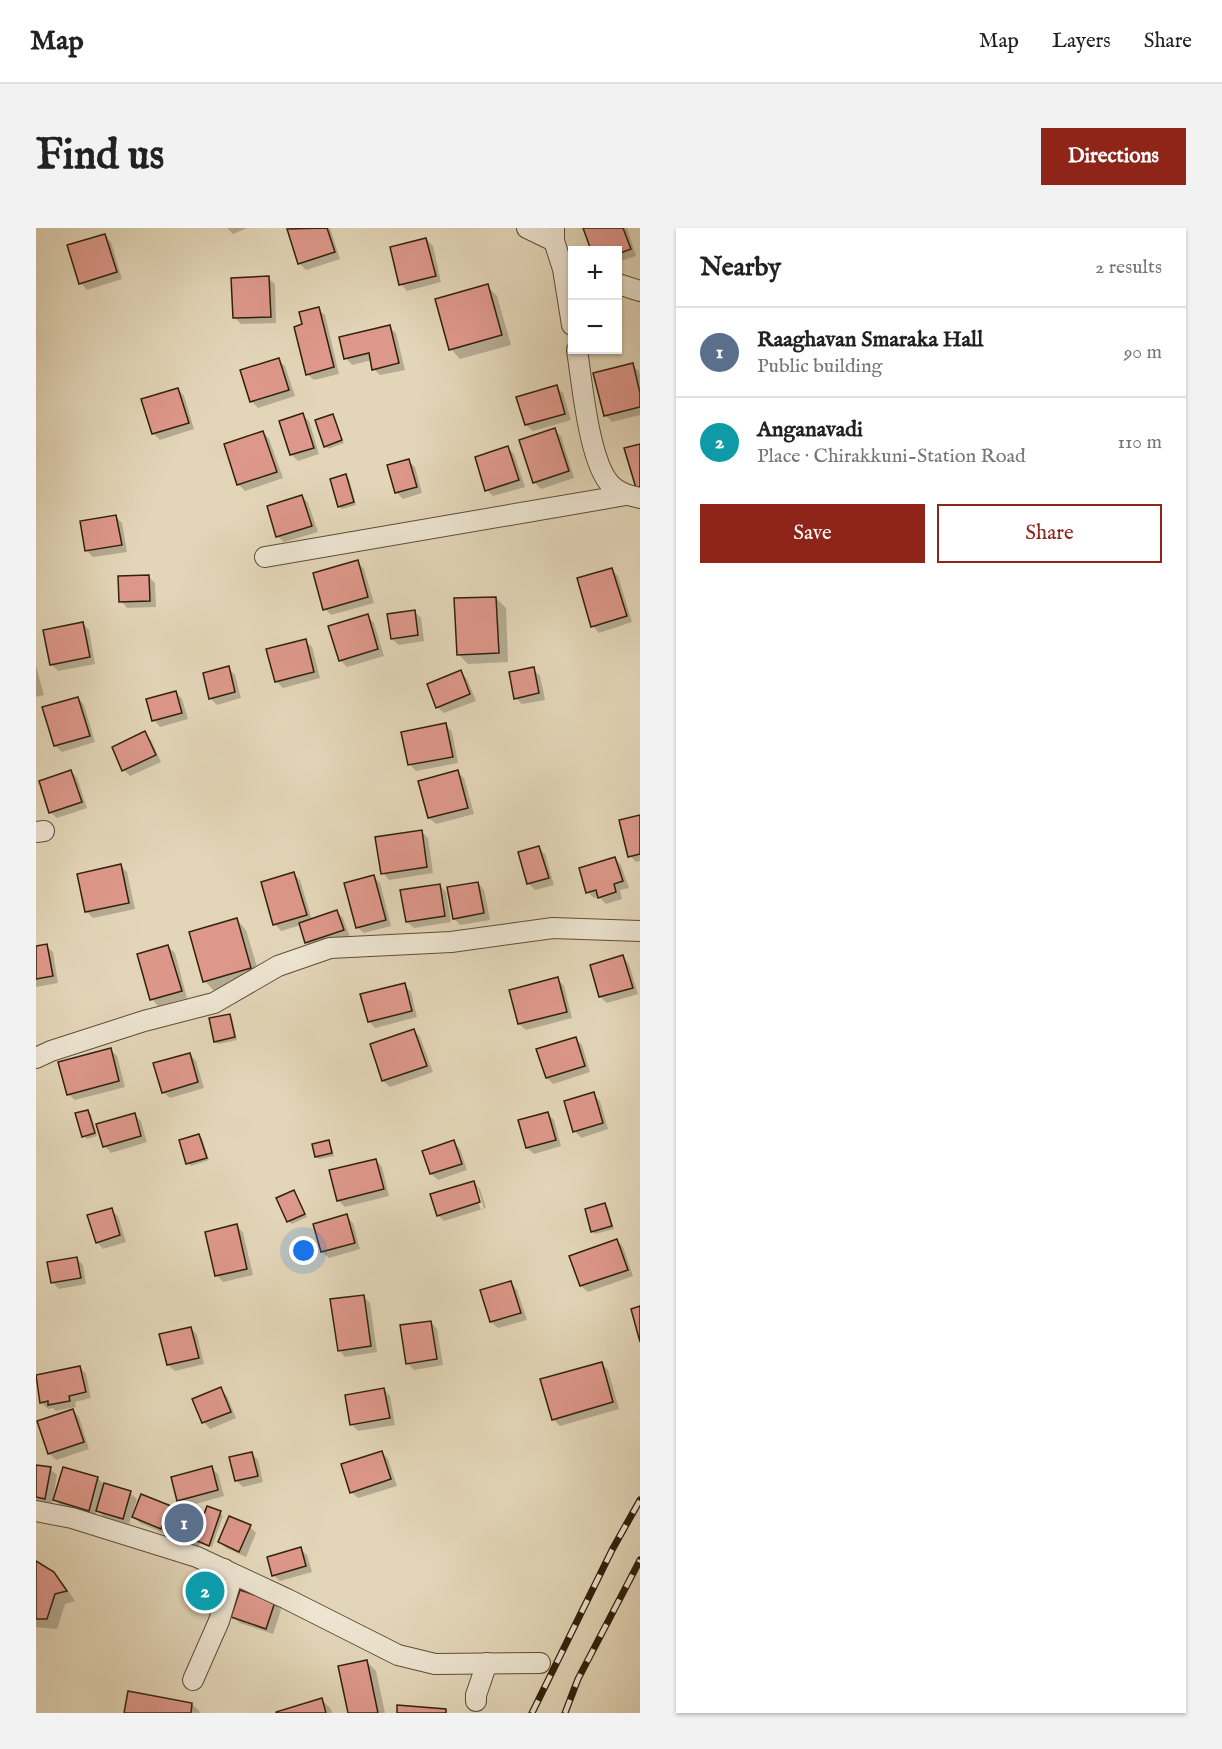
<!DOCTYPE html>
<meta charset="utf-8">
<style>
body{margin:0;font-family:"IM FELL English",serif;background:#f2f2f2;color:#222}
.controls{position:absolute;right:18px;top:18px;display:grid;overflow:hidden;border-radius:0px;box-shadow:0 2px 4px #0004}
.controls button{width:54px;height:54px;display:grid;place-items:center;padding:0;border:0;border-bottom:2px solid #e0e0e0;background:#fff;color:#222;font:30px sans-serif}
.you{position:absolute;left:268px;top:1023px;width:21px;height:21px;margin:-15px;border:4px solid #fff;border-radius:50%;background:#1a73e8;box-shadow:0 0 0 9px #1a73e833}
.badge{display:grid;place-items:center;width:39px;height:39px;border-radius:50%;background:#8f2418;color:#fff;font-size:20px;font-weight:700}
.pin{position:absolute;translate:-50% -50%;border:3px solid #fff;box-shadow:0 2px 6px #0006}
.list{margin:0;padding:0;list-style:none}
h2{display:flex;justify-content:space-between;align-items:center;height:78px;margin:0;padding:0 24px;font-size:26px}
h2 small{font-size:20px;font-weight:400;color:#767676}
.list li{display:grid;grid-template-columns:39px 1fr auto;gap:18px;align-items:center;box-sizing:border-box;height:90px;padding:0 24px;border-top:2px solid #e0e0e0}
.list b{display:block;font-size:22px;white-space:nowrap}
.list p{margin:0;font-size:20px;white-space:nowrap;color:#767676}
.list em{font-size:20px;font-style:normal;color:#767676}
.actions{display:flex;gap:12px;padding:18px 24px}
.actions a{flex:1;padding:14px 0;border:2px solid #8f2418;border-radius:0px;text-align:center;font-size:21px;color:#8f2418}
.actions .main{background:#8f2418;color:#fff}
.map{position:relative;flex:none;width:604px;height:1485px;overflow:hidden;border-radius:0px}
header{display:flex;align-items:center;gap:36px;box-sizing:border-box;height:84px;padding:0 30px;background:#fff;border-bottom:2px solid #e0e0e0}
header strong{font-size:28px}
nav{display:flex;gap:33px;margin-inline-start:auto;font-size:21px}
.intro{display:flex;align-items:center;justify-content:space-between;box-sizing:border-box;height:144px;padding:0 36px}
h1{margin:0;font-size:42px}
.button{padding:15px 27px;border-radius:0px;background:#8f2418;color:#fff;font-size:21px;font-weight:700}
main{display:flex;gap:36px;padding:0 36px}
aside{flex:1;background:#fff;border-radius:0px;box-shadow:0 2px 4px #0004}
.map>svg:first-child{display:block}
.shadow{fill:#0003;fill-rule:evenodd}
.building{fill:#de988b;stroke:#31210c;stroke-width:1.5}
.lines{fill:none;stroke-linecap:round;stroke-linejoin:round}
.street-casing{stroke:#5e4e37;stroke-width:22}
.street{stroke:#ede4d1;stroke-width:20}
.rail-casing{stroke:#31210c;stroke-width:7}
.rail{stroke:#ede4d1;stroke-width:4.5;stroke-dasharray:14;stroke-linecap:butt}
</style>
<header>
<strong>Map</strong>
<nav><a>Map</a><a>Layers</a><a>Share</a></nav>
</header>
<div class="intro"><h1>Find us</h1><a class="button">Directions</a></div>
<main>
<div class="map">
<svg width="604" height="1485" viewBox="0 0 604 1485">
<rect width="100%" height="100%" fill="#e3d6b8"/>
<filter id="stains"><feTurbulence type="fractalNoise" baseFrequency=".00333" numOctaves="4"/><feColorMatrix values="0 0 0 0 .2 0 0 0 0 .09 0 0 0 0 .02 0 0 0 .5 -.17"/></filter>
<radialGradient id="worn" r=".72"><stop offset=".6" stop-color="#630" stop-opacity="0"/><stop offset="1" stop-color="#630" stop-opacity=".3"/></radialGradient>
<!-- shadow -->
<g class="shadow">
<path d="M191 0H211L197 6Z"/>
<path d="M258 0H294L304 31 270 42 263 35 253 2Z"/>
<path d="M549 0H591L600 28 582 34V22H556Z"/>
<path d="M68 8 75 14 86 51 51 62 45 55Z"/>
<path d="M390 11 397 18 405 54 371 63 365 56Z"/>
<path d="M232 50 239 56 240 95 205 96 198 89Z"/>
<path d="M451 58 461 68 475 117 424 131 415 121Z"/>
<path d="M282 81 289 87 303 146 278 152 271 146 268 97Z"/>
<path d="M353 99 360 105 369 142 344 147 338 141 336 132 316 137 310 130Z"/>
<path d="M242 132 249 138 259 168 222 180 216 174 206 143Z"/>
<path d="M596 137 603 143 604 148V187L576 194 569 187Z"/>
<path d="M520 159 527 165 535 192 497 203 490 197Z"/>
<path d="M142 161 148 168 158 201 124 212 117 205Z"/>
<path d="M266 187 273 193 283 226 262 233 256 227Z"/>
<path d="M296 188 308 215 292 221 289 218Z"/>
<path d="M518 202 525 208 538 250 505 261 498 254Z"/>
<path d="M227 204 233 211 247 250 209 263 203 257 189 217Z"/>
<path d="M472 220 478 226 489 259 457 268 451 262Z"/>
<path d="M372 233 379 239 386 265 367 271 360 264Z"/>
<path d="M310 248 313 251 320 277 306 281 303 278Z"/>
<path d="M266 268 272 275 282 304 248 314 241 308Z"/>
<path d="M80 289 86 295 91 324 57 329 51 323 46 295Z"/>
<path d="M321 334 328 341 338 375 295 387 289 381Z"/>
<path d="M576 342 582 348 596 394 563 405 557 398Z"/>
<path d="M112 348 119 355 120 379 91 380 85 373Z"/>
<path d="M460 370 470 380 472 434 432 436 422 426Z"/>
<path d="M379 384 385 390 388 413 363 417 356 411Z"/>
<path d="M331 388 338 395 348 428 311 439 305 433 294 399Z"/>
<path d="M47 396 53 402 59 436 22 443 15 436Z"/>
<path d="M269 413 276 419 284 450 247 460 240 453Z"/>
<path d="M0 438 8 467 0 469Z"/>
<path d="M192 440 199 447 205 470 181 477 174 470Z"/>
<path d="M497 441 504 448 509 472 486 476 480 470Z"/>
<path d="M425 444 431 451 440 473 408 485 401 479Z"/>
<path d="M139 464 146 471 152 491 124 499 118 492Z"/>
<path d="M42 470 48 477 59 514 26 524 19 518Z"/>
<path d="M410 497 416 504 422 535 380 543 373 536Z"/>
<path d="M109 505 115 512 125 534 94 548 88 542Z"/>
<path d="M35 543 41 550 51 580 21 590 14 584Z"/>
<path d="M421 544 428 550 438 586 400 596 393 590Z"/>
<path d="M604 588V633L600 634 594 628Z"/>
<path d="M385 603 392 610 397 645 353 652 347 645Z"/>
<path d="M502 620 509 626 518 657 499 662 493 656 484 625Z"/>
<path d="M579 630 585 637 593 660 584 662 586 671 570 676 563 669 558 670 552 664Z"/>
<path d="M85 638 91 644 99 681 57 690 50 683Z"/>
<path d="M258 646 264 652 276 692 301 684 307 690 314 709 277 721 271 715 265 697 245 703 239 696Z"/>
<path d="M338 649 344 655 355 698 328 705 321 699Z"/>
<path d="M442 655 448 662 454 692 424 697 418 690Z"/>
<path d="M403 657 410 664 415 694 378 700 371 694Z"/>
<path d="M201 692 210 702 224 749 178 763 169 753Z"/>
<path d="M10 718 17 724 22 755 0 759V720Z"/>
<path d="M132 719 139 725 151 770 122 778 116 771Z"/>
<path d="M587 729 593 736 602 766 571 775 564 769 556 738Z"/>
<path d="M521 751 528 758 536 790 490 802 483 796 475 763Z"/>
<path d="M368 757 375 764 381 789 339 800 333 793Z"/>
<path d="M193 787 196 790 201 812 182 816 179 813Z"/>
<path d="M378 802 384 809 397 844 354 859 347 853 335 817Z"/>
<path d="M539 810 546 817 554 844 517 856 511 850Z"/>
<path d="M74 822 81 828 89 859 39 872 32 866Z"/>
<path d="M154 826 160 833 168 860 134 870 127 864Z"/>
<path d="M557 866 564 873 572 901 545 910 539 903Z"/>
<path d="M52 883 55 886 61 908 51 911 48 908Z"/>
<path d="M511 885 518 892 525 918 498 926 491 920 484 893Z"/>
<path d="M98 887 105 893 111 914 75 925 69 918Z"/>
<path d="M163 907 166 910 173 932 155 938 152 935Z"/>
<path d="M292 914 295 917 298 928 283 931 280 928Z"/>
<path d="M418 914 424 921 431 942 402 952 395 946 388 924Z"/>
<path d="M340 932 346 939 353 968 309 979 302 972Z"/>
<path d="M437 954 444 961 450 980 408 993 402 987ZM438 960H442L448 981 445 982Z"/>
<path d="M258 964 271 989 256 996 253 993Z"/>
<path d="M569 977 572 980 578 1001 559 1006 556 1003Z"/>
<path d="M75 982 82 988 90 1014 67 1021 61 1014Z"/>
<path d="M310 988 317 995 324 1021 293 1030 286 1024Z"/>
<path d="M201 998 207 1005 217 1047 187 1054 181 1047Z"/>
<path d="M581 1012 587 1019 597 1048 552 1064 545 1058Z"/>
<path d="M40 1030 47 1037 50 1056 23 1061 16 1054Z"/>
<path d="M475 1055 481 1062 491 1092 462 1100 455 1094 446 1063Z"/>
<path d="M327 1068 334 1075 341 1124 309 1129 303 1122Z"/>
<path d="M395 1094 401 1101 407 1137 378 1142 371 1135Z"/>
<path d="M155 1100 161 1107 168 1136 139 1143 132 1137Z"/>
<path d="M565 1135 572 1142 583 1181 524 1198 517 1191Z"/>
<path d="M44 1139 50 1146 55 1170 39 1174 40 1179 20 1183 17 1180 12 1181 5 1174 0 1148Z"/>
<path d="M184 1161 191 1168 200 1190 174 1201 168 1194Z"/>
<path d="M347 1161 354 1168 359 1197 322 1203 316 1197Z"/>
<path d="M37 1183 43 1189 53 1221 20 1232 13 1225Z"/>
<path d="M346 1224 352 1231 361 1258 322 1270 315 1264Z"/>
<path d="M216 1226 222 1232 227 1254 207 1259 200 1252Z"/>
<path d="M0 1238 14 1241 21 1247 16 1276 0 1274Z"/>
<path d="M175 1240 182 1246 188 1268 149 1279 143 1273 137 1250Z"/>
<path d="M62 1250 68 1257 94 1265 101 1271 93 1296 68 1289 61 1282 59 1288 25 1278 19 1272Z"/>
<path d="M134 1279 140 1284 164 1289 168 1293 184 1285 187 1288 176 1319 164 1315 162 1319 139 1309 133 1304 132 1307 104 1295 96 1287Z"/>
<path d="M214 1299 220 1305 210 1329 190 1320 183 1313Z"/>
<path d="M264 1321 271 1327 276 1344 244 1353 237 1347Z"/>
<path d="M0 1335 17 1345 27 1355 39 1373 29 1376 21 1401 0 1399Z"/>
<path d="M161 1346 185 1388 158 1376 151 1370Z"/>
<path d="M238 1375 245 1382 237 1406 204 1395 197 1389Z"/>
<path d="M330 1433 340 1443 349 1485H313Z"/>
<path d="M285 1471 295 1481 296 1485H242Z"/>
<path d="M156 1476 165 1485H89Z"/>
</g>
<!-- building -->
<g class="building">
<path d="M291 0 299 24 262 36 251 1Z"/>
<path d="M547 0H587L595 21 582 26V22H555Z"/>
<path d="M69 6 81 44 43 56 31 17Z"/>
<path d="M390 10 400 48 363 57 354 19Z"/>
<path d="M233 48 235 89 197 90 195 50Z"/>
<path d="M452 56 466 107 413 122 399 71Z"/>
<path d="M283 79 298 139 270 147 258 99 266 96 263 84Z"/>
<path d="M354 97 363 135 336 142 333 125 308 131 303 109Z"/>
<path d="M243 130 253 162 214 174 204 142Z"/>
<path d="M597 135 604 165V179L568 188 557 145Z"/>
<path d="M521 157 529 186 489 197 480 169Z"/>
<path d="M142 160 153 195 116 206 105 171Z"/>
<path d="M267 185 278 220 254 227 243 193Z"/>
<path d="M297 186 306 212 288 219 279 192Z"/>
<path d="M519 200 533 243 497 255 483 212Z"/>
<path d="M227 203 241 244 201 257 188 216Z"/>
<path d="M604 216V259L600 260 588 220Z"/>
<path d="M472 218 483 252 449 263 439 229Z"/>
<path d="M373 231 381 259 359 265 351 237Z"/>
<path d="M310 246 318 274 302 279 294 251Z"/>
<path d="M266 267 276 298 240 309 231 278Z"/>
<path d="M80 287 86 317 49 323 44 293Z"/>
<path d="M322 332 332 369 287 382 277 345Z"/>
<path d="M576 340 591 388 555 399 541 350Z"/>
<path d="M113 347 114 373 83 374 82 348Z"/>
<path d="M460 369 463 425 421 427 418 370Z"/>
<path d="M379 382 382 407 355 411 351 386Z"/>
<path d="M332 386 342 421 303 433 292 398Z"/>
<path d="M47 394 54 429 14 437 7 402Z"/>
<path d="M270 411 278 444 239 454 230 421Z"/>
<path d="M193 438 199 464 173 471 167 445Z"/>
<path d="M498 439 503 465 478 471 473 444Z"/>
<path d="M425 442 434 466 400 480 391 456Z"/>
<path d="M140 463 146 485 116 493 110 471Z"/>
<path d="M42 469 54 508 18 518 6 479Z"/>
<path d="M410 495 417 529 372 537 365 504Z"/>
<path d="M109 503 120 527 86 543 76 519Z"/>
<path d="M35 542 46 574 13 585 3 553Z"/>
<path d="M422 542 432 580 392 590 382 553Z"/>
<path d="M604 587V626L592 629 583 592Z"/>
<path d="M386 602 391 639 345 646 339 609Z"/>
<path d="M503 618 513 650 491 656 482 624Z"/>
<path d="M579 629 587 653 578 656 580 664 562 670 560 662 550 665 543 640Z"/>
<path d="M85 636 93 675 49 684 41 646Z"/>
<path d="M258 644 271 687 237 697 225 654Z"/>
<path d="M338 647 350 692 320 700 308 655Z"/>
<path d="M442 654 448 685 417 691 411 659Z"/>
<path d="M404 656 409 688 370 694 364 662Z"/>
<path d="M301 682 308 702 269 715 263 695Z"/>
<path d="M201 690 215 740 167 754 153 704Z"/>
<path d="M11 716 17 748 0 751V718Z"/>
<path d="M132 717 146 763 114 772 101 726Z"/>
<path d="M587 727 597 760 563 769 554 737Z"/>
<path d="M522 749 531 784 482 796 473 762Z"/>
<path d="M369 755 376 783 332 794 324 766Z"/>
<path d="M194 786 199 809 178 814 173 790Z"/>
<path d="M378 801 391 838 346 853 334 816Z"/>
<path d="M540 809 549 838 510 850 500 821Z"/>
<path d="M75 820 83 853 31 867 22 834Z"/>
<path d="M154 825 162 854 126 865 117 835Z"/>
<path d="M558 864 567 895 537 904 528 873Z"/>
<path d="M52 882 59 905 46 909 39 885Z"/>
<path d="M512 884 520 912 490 920 482 892Z"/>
<path d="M99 885 105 908 67 919 60 896Z"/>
<path d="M163 906 171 930 150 936 143 912Z"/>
<path d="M293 912 296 925 279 929 276 916Z"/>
<path d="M418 912 426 936 394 946 386 923Z"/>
<path d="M340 931 348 961 301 973 293 942Z"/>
<path d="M438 953 444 974 401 988 394 966Z"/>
<path d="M258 962 269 986 251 994 240 970Z"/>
<path d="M569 975 576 998 555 1004 549 981Z"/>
<path d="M76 980 84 1007 60 1015 51 987Z"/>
<path d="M311 986 319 1015 285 1024 277 996Z"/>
<path d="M201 996 211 1041 179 1048 169 1004Z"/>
<path d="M581 1011 592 1042 544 1058 533 1028Z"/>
<path d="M41 1029 45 1050 15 1055 11 1034Z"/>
<path d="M475 1053 485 1085 454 1094 444 1062Z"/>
<path d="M328 1067 335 1118 302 1123 294 1071Z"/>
<path d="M604 1078V1114L595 1081Z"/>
<path d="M395 1093 401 1131 370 1136 364 1097Z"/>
<path d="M155 1099 163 1130 131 1137 123 1106Z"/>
<path d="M566 1134 577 1174 516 1192 504 1151Z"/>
<path d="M44 1138 50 1164 33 1168 34 1173 12 1177V1173L4 1175 0 1147Z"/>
<path d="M185 1159 195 1184 166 1195 156 1171Z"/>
<path d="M348 1160 354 1190 314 1197 309 1167Z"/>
<path d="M37 1181 48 1214 12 1226 1 1193Z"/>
<path d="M346 1223 355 1251 314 1265 305 1236Z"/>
<path d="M216 1224 222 1248 199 1253 193 1229Z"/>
<path d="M0 1237 15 1239 9 1271 0 1269Z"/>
<path d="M176 1238 182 1262 141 1273 135 1249Z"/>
<path d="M27 1239 62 1249 53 1283 17 1272Z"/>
<path d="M68 1255 95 1263 87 1291 60 1283Z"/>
<path d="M105 1266 135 1278 125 1301 96 1289Z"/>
<path d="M141 1278 165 1288 156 1313 131 1303Z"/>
<path d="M171 1278 185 1283 173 1318 159 1312Z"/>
<path d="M193 1288 215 1297 203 1324 182 1314Z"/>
<path d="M265 1319 270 1338 236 1348 231 1329Z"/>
<path d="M0 1333 18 1344 31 1363 19 1366 11 1391H0Z"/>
<path d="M160 1344 189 1357 179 1382 149 1370Z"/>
<path d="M204 1362 239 1374 230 1401 195 1389Z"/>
<path d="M331 1432 342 1485H312L302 1438Z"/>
<path d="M92 1463 156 1475 155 1485H88Z"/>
<path d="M286 1470 290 1485H240V1484Z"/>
<path d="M361 1477 410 1481V1485H361Z"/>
</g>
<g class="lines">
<defs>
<g id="street">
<path d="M491 0 518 13"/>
<path d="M518 0V13L527 41 536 97"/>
<path d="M582 56 604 63"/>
<path d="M541 122C546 154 553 235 575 257 583 265 593 268 604 270"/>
<path d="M229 329 590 267"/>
<path d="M0 604 8 603"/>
<path d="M0 830 15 823 108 793 178 775 242 738 294 720 415 714 517 700 604 703"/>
<path d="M0 1283 36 1290 161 1329 251 1371 362 1427 399 1436 504 1435"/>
<path d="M157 1452 183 1393 195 1353 188 1341"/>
<path d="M440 1473V1467L451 1435"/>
</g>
</defs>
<!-- street casing -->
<use href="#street" class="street-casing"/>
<!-- street -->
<use href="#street" class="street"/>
<defs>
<g id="rail">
<path d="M496 1485 576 1322 604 1272"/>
<path d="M529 1485 542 1451 604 1332"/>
</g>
</defs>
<!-- rail casing -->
<use href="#rail" class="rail-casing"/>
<!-- rail -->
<use href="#rail" class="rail"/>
</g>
<rect width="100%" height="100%" filter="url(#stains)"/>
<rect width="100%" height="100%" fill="url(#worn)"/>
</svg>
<div class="controls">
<button>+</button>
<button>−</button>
</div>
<div class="you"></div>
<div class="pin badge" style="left:148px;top:1295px;background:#5c6f8a">1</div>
<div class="pin badge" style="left:169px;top:1363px;background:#0f9aa8">2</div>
</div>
<aside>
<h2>Nearby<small>2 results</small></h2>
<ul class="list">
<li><span class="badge" style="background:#5c6f8a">1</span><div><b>Raaghavan Smaraka Hall</b><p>Public building</p></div><em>90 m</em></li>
<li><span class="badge" style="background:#0f9aa8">2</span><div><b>Anganavadi</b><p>Place · Chirakkuni-Station Road</p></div><em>110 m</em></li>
</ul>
<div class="actions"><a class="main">Save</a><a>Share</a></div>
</aside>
</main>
